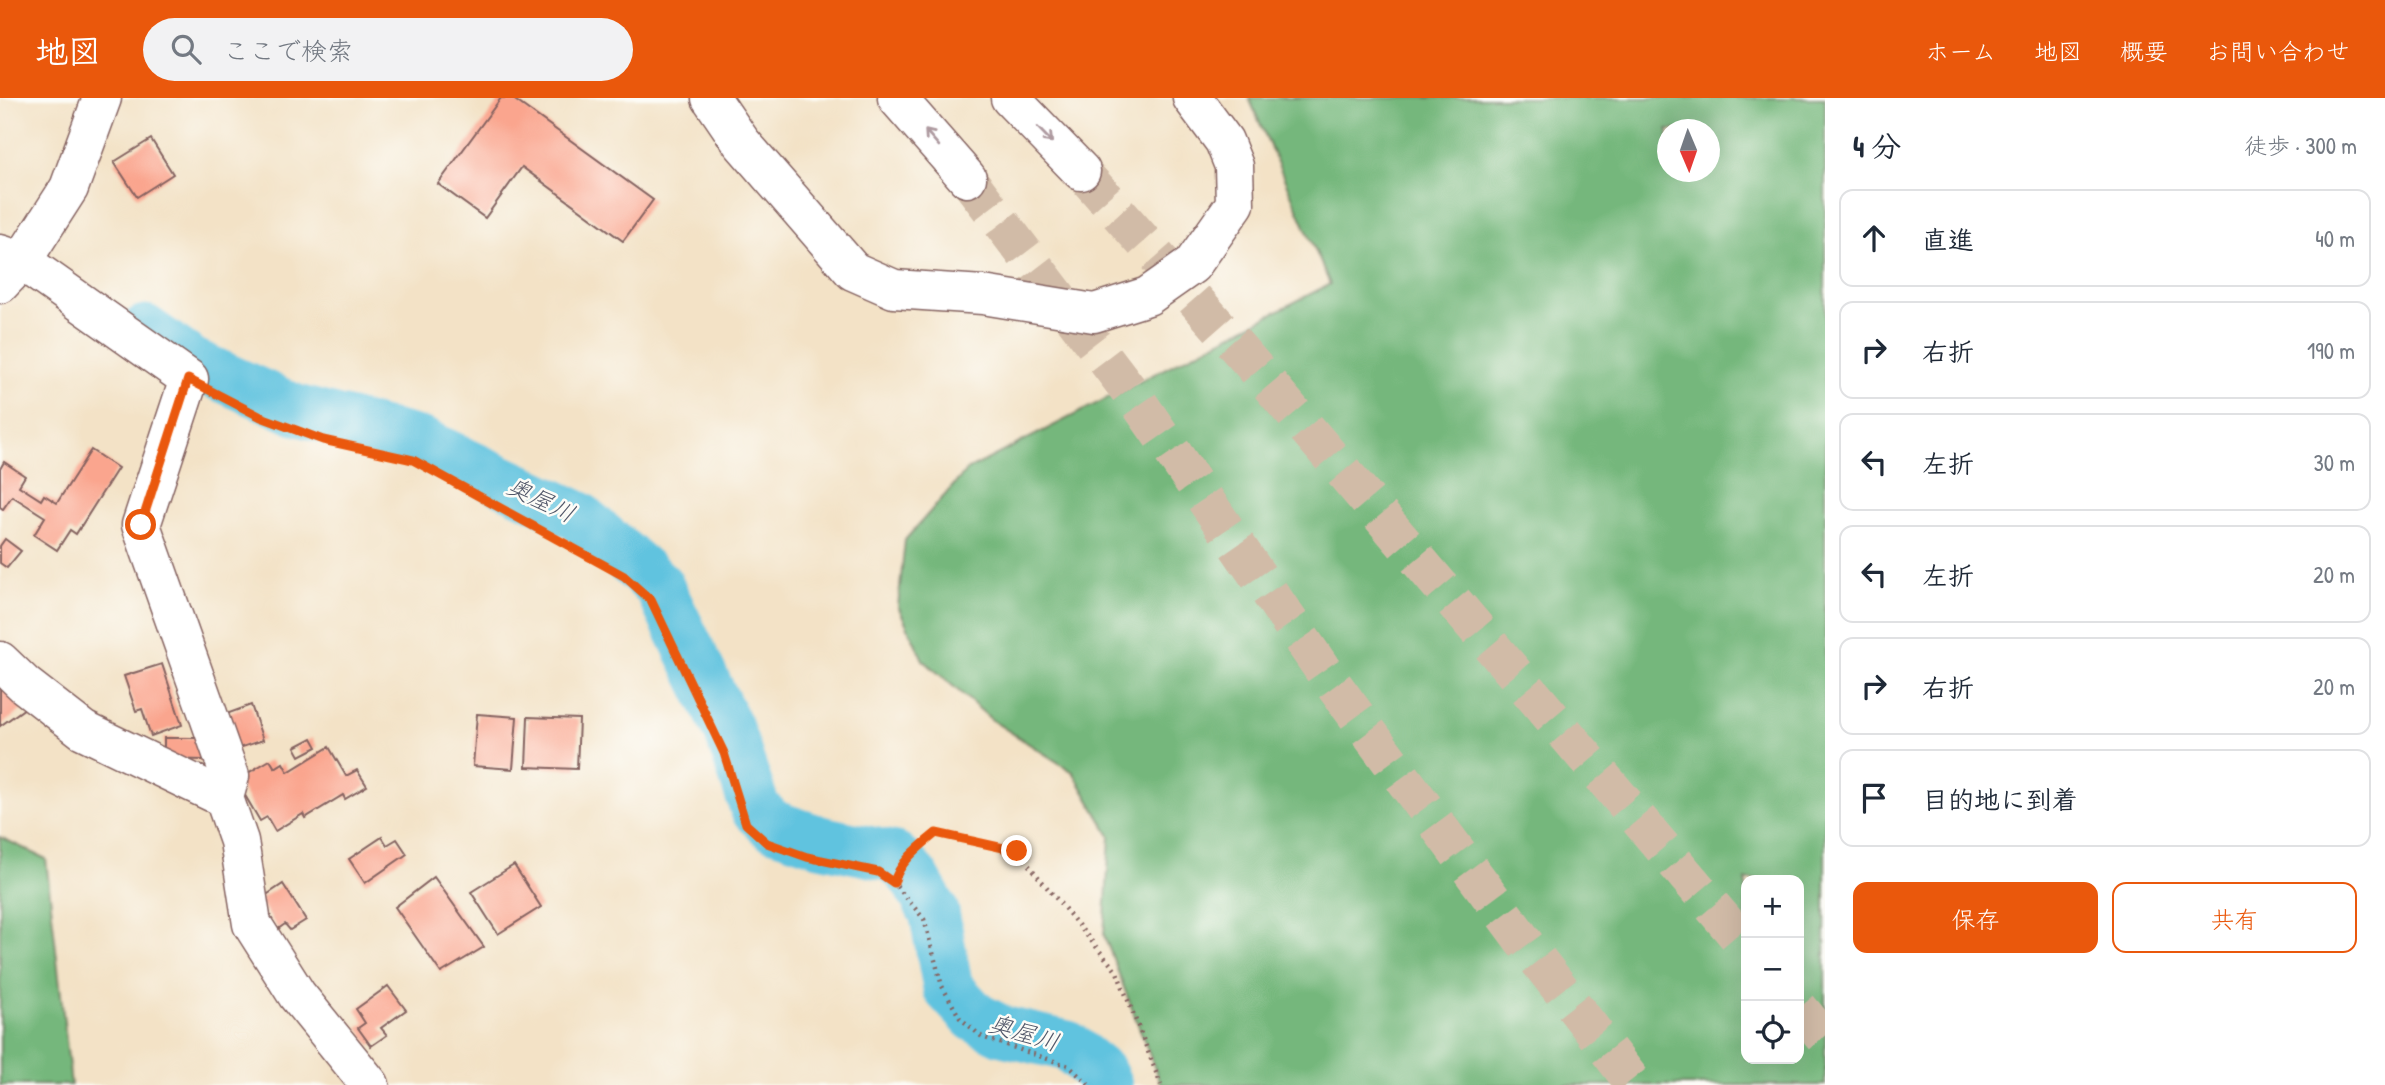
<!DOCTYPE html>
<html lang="ja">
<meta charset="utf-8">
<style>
body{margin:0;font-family:"Patrick Hand","Klee One",sans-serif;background:#f2f2f3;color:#1f2937}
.controls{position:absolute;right:21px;bottom:21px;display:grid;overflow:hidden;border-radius:14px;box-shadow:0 7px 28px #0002}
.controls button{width:63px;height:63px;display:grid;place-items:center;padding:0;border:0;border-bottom:2px solid #e0e1e3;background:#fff;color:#1f2937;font:35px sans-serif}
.compass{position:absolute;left:1657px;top:21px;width:63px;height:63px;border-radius:50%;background:#fff;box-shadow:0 7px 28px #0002;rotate:178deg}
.stop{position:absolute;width:21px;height:21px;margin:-16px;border:5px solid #ea580c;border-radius:50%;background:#fff}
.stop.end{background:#ea580c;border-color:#fff;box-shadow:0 2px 7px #0008}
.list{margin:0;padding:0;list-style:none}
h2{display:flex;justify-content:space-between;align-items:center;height:91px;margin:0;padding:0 28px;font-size:30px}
h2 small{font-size:23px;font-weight:400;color:#747a83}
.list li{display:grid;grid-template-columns:46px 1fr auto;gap:21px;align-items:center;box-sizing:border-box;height:98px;margin:0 14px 14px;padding:0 14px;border:2px solid #e0e1e3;border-radius:14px}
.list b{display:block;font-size:26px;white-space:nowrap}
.list em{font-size:23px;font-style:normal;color:#747a83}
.actions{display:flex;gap:14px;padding:21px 28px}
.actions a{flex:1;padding:16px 0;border:2px solid #ea580c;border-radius:14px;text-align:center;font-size:24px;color:#ea580c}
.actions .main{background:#ea580c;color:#fff}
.icon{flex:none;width:38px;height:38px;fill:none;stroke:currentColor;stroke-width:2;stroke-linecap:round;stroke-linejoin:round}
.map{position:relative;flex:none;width:1825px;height:987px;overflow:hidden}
header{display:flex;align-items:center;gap:42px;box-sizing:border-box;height:98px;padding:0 35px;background:#ea580c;color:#fff}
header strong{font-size:33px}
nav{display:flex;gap:38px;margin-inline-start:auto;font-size:24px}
.search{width:490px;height:63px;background:#f2f2f3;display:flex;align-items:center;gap:18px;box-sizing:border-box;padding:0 24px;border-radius:38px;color:#747a83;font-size:26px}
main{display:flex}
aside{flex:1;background:#fff}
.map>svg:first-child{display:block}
.forest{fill:#74b77b;stroke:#5f6b53;stroke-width:2;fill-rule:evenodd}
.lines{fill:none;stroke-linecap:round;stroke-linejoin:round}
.river{stroke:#61c3df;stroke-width:51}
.building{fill:#faa58e}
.highway-tunnel{stroke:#d1bba7;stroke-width:38;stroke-dasharray:38 19;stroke-linecap:butt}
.minor-casing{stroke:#856361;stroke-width:41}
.highway-casing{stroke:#856361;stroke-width:41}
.path{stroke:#856361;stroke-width:4.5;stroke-dasharray:2 5;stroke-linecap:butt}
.minor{stroke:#fff;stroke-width:38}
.highway{stroke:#fff;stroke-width:38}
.oneway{stroke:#ae9aa0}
.route{stroke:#ea580c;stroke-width:9}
.labels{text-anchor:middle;stroke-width:5;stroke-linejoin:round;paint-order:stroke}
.water-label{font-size:24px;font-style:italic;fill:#52586a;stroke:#fdfcf7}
</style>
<header>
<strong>地図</strong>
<div class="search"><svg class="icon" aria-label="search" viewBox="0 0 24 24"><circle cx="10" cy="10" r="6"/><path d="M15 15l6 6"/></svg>ここで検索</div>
<nav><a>ホーム</a><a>地図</a><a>概要</a><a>お問い合わせ</a></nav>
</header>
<main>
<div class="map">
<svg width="1825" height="987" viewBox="0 0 1825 987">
<rect width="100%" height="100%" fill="#fdfcf7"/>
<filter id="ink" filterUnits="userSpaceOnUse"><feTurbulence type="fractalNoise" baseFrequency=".0143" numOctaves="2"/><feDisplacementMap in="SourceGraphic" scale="14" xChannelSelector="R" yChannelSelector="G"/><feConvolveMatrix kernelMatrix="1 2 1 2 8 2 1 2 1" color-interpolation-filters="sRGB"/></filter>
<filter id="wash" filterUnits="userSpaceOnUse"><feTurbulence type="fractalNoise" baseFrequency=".00686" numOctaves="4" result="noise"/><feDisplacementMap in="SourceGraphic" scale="28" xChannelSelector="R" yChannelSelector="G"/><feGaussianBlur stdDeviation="1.57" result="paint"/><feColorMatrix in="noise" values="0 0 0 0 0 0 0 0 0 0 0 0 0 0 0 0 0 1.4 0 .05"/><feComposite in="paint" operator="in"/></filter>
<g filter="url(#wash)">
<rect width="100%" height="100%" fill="#f3e2c6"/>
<!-- forest -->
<g class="forest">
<path d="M1249 0H1825V987H1161L1104 837 1110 738 1073 674 993 623 923 562 898 508 905 442 967 372 1330 186ZM1668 32H1710V74H1668ZM1746 782H1799V961H1746Z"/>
<path d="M0 739 46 761 71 987H0Z"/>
</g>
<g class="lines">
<!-- river -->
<path class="river" d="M145 232 192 265 296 312 422 345 578 418 658 487 729 633 755 710 772 727 820 743 895 759 914 779 934 814 948 890 975 919 1002 933 1068 948 1101 975 1107 987"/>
</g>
<g id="blocks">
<!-- building -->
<g class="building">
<path d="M501 0H512L653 102 623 143 522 69 485 120 438 86Z"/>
<path d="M151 41 173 76 137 99 114 64Z"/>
<path d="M91 352 118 370 76 436 70 432 57 452 34 437 45 419 12 398 3 411 0 409V371L4 364 25 378 19 388 41 402 44 397 57 405Z"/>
<path d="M5 441 21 453 7 470 0 465V448Z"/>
<path d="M162 566 182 627 151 638 142 611 136 613 124 578Z"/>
<path d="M0 581 25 610 0 628Z"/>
<path d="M251 607 263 642 230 653 218 619Z"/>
<path d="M477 616 517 619 513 671 473 668Z"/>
<path d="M528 619 579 621 577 671 526 669Z"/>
<path d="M164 640H206L205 662 164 661Z"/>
<path d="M312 640 317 649 300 658 295 649Z"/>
<path d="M329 649 346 678 357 672 367 688 345 701 343 697 305 720 303 716 275 733 267 719 260 723 236 682 270 662 275 670 283 665 288 674Z"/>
<path d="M382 739 387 747 397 741 407 756 365 785 349 761Z"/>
<path d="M514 767 541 809 498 836 471 794Z"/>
<path d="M434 779 484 849 441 875 395 809Z"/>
<path d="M283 786 306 822 290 832 285 826 278 831 259 802Z"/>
<path d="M388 888 406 912 381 930 387 937 371 948 358 930 365 925 356 911Z"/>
</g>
</g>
</g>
<g filter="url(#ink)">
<use href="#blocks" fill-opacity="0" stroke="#856361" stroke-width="2"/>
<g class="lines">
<!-- highway-tunnel -->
<g class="highway-tunnel">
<path d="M1081 73 1251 265 1746 848"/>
<path d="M967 80 1138 304 1327 578 1530 852 1635 987"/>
<path d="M1799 910 1825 941"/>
</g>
<defs>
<g id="minor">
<path d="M711 0 741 44 853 173 894 191 983 197 1094 215 1148 198 1192 167 1235 106 1234 68 1224 43 1192 0"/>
<path d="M0 156 22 163 189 281 141 427 230 678 224 700 239 743 252 826 297 897 370 987"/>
<path d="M0 186 22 163 69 90 102 0"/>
<path d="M0 563 25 587 83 632 224 700"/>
</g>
<g id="highway">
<path d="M897 0 967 80"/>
<path d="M1010 0 1081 73"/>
</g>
</defs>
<!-- minor casing -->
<use href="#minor" class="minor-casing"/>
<!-- highway casing -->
<use href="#highway" class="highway-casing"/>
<!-- path -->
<g class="path">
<path d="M217 296 261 319 323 342 413 362 624 478 651 502 724 655 746 726 767 745 807 759 878 774 894 785 924 821 942 888 960 920 982 939 1069 968 1089 987"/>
<path d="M894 785C899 764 920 748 935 735L1017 753 1117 874 1161 987"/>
</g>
<!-- minor -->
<use href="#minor" class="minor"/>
<!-- highway -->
<use href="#highway" class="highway"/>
</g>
<!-- one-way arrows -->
<defs><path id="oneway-shaft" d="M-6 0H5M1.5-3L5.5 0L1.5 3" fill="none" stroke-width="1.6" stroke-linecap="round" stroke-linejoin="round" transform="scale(1.75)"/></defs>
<g class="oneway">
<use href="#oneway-shaft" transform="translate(1045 37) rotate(46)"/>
<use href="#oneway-shaft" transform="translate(932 40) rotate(-131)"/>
</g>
</g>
<g class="lines" filter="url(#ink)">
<!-- route -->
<path class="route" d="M141 427 188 281 261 319 323 342 413 362 624 478 651 502 724 655 746 726 767 745 807 759 878 774 894 785C899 764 920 748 936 735L1017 753"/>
</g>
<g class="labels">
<!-- water labels -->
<g class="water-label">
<text transform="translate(541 402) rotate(26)" y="8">奥屋川</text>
<text transform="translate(1024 935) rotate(17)" y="8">奥屋川</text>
</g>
</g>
</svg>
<div class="controls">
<button>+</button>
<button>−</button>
<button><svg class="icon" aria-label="locate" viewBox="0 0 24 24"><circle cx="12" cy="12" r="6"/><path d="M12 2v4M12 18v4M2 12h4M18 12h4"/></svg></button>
</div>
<svg class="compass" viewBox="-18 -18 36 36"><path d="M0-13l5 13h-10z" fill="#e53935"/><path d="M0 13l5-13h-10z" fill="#747a83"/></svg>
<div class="stop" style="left:141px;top:427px"></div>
<div class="stop end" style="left:1017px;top:753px"></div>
</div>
<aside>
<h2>4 分<small>徒歩 · 300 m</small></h2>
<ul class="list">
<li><svg class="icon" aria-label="ahead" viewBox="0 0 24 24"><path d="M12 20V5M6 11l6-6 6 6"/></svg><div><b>直進</b></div><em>40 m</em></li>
<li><svg class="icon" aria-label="right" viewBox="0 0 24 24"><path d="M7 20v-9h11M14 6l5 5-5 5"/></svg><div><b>右折</b></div><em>190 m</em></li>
<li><svg class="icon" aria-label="left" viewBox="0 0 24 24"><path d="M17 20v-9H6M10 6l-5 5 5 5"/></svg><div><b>左折</b></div><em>30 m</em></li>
<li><svg class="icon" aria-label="left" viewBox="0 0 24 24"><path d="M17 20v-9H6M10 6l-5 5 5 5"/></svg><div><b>左折</b></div><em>20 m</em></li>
<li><svg class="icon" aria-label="right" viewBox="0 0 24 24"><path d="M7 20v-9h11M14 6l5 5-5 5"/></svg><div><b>右折</b></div><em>20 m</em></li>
<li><svg class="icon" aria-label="arrive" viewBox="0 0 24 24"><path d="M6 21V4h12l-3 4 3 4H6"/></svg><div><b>目的地に到着</b></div></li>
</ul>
<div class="actions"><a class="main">保存</a><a>共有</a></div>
</aside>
</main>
